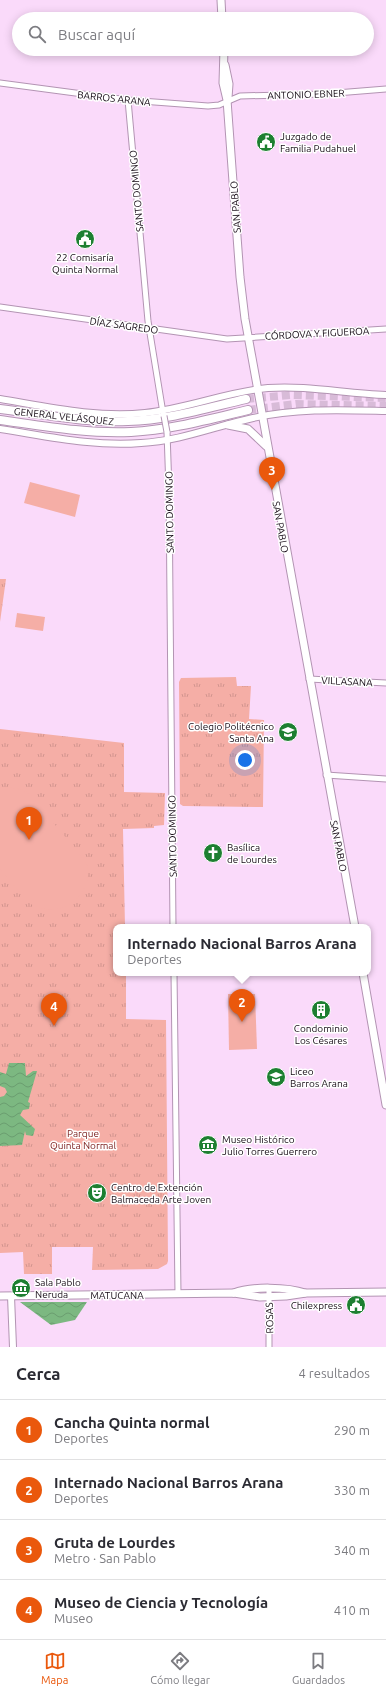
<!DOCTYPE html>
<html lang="es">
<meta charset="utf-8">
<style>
body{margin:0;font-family:Ubuntu,sans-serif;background:#f7f7f7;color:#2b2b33}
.you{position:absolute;left:245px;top:760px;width:14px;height:14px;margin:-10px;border:3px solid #fff;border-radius:50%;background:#1a73e8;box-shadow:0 0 0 6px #1a73e833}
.badge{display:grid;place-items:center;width:26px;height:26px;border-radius:50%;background:#ea580c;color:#fff;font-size:13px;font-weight:700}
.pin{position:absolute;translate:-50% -33px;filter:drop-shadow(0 1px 2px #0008)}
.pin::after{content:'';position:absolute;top:21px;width:14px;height:12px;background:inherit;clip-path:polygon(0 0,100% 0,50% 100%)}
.popup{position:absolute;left:113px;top:924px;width:258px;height:52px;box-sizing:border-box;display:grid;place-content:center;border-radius:8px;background:#fff;filter:drop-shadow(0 1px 3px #0005);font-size:13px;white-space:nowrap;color:#7c7c81}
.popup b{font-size:15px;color:#2b2b33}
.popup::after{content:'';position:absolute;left:50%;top:100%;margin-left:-8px;border:8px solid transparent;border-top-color:#fff}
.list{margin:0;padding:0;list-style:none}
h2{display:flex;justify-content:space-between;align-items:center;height:52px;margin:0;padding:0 16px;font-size:17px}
h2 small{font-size:13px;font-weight:400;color:#7c7c81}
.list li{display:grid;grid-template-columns:26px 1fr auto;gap:12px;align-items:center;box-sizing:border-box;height:60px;padding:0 16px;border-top:1px solid #e1e1e2}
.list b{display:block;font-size:15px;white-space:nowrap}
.list p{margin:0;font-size:13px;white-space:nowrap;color:#7c7c81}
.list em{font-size:13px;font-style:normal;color:#7c7c81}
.icon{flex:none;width:22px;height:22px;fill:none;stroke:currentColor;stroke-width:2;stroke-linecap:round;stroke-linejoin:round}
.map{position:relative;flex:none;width:386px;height:1347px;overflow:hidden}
.search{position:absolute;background:#fff;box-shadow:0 2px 10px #0003;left:12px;right:12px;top:12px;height:44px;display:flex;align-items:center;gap:10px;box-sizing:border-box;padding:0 14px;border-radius:22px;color:#7c7c81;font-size:15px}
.sheet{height:292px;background:#fff}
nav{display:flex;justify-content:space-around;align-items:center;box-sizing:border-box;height:56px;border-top:1px solid #e1e1e2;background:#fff;font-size:11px;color:#7c7c81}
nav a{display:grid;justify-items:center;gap:2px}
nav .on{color:#ea580c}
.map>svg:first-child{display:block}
.grass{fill:url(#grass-tufts)}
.pitch{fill:#f5aea6}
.water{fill:url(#water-waves)}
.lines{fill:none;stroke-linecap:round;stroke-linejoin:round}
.motorway-tunnel{stroke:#d8bbd8;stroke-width:8;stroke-dasharray:8 4;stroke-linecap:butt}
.tertiary-casing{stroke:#b394b3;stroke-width:7}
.secondary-casing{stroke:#b394b3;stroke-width:8}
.primary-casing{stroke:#b394b3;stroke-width:9}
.motorway-casing{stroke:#b394b3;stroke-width:10}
.tertiary{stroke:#fff;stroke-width:5}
.secondary{stroke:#fff;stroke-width:6}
.primary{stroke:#fff;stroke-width:7}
.motorway{stroke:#fff;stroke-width:8}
.tertiary-bridge-casing{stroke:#b394b3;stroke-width:7;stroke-linecap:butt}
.tertiary-bridge{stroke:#fff;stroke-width:5}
.labels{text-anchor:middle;stroke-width:3;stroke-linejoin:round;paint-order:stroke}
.street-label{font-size:10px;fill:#160b16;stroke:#fff}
.poi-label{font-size:10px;fill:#160b16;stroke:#fff;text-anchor:start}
.park-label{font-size:10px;fill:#791a19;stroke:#fff}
</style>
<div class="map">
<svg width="386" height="1347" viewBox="0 0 386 1347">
<defs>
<pattern id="grass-tufts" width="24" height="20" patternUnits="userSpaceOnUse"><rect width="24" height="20" fill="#f5aea6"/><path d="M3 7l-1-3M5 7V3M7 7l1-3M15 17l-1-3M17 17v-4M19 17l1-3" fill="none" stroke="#d1948e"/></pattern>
<pattern id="water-waves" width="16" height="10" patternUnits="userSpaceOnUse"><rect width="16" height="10" fill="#7cb881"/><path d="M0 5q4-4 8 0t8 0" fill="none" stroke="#6a9d6f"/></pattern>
</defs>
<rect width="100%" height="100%" fill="#fadafa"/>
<!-- grass -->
<g class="grass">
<path d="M0 579H6L0 622Z"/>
<path d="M236 677 237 686H251L249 719 264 720 263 807 183 806 180 804 179 682 181 678Z"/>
<path d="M0 729 124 743V792L165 793 164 825 154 826V828L123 829 125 927H116V973H126V1019L166 1020 168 1261 167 1264 158 1269 92 1270 93 1247H52V1274H24L23 1252 0 1253Z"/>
</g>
<!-- pitch -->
<g class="pitch">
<path d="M30 482 80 495 75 517 24 503Z"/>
<path d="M17 613 45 617 43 631 15 627Z"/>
<path d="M9 787 23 790 31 795C45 812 58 829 72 845 76 851 84 858 87 865 92 880 81 899 67 906 54 912 41 910 29 903L0 869V788Z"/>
<path d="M228 994H255L257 1049 229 1050Z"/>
</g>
<!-- water -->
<g class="water">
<path d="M9 1063H25L26 1076 33 1071H37L28 1102 30 1103 29 1109 23 1110 20 1115 35 1129 33 1136 26 1135 25 1131 22 1145 0 1146V1097L4 1096 7 1092 5 1088 0 1086V1072L6 1074Z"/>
<path d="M20 1302H87L75 1320 51 1325Z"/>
</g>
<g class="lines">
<!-- motorway-tunnel -->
<g class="motorway-tunnel">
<path d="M246 399 291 395 386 398"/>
<path d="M248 410 296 404 386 406"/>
</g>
<defs>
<g id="tertiary">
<path d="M0 83 128 100 208 106 219 105 240 96 324 94 386 89"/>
<path d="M128 100 148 321 163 413"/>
<path d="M0 307 227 339 386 329"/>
<path d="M167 432 169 490 173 927"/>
<path d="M309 679 386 683"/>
<path d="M326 775 386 779"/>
<path d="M174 973 178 1294"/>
<path d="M269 1289V1347"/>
</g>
<g id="secondary">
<path d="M0 399C48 407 97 418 145 413 186 409 226 392 268 388 307 385 347 394 386 395"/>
<path d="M0 429C46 436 94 447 141 443 180 441 216 426 253 418 297 408 342 410 386 411"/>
<path d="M11 1296 13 1347"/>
</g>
<g id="primary">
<path d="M221 0 222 19"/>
<path d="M224 49 223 83 227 100 240 277 245 319 355 927"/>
<path d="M225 65 229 84 228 98"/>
<path d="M228 425 248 429 266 446"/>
<path d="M363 973 386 1105"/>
<path d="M234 1293C251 1286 288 1287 305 1293"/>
<path d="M0 1296 234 1293 260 1297 286 1296 306 1293 386 1292"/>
</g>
<g id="motorway">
<path d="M0 409C42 414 86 423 128 421 168 420 207 408 246 399"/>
<path d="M0 420C43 426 87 434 131 432 170 430 210 419 248 410"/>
</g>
</defs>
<!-- tertiary casing -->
<use href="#tertiary" class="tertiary-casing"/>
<!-- secondary casing -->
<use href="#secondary" class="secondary-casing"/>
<!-- primary casing -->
<use href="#primary" class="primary-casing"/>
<!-- motorway casing -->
<use href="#motorway" class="motorway-casing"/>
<!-- tertiary -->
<use href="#tertiary" class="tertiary"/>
<!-- secondary -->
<use href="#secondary" class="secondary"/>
<!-- primary -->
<use href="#primary" class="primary"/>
<!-- motorway -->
<use href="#motorway" class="motorway"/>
<defs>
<path id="tertiary-bridge" d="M164 416 167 432"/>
</defs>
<!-- tertiary-bridge casing -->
<use href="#tertiary-bridge" class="tertiary-bridge-casing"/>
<!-- tertiary-bridge -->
<use href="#tertiary-bridge" class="tertiary-bridge"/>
</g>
<!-- icons -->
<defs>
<symbol id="civic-disc" viewBox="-11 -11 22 22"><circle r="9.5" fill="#1d7f31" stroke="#fff"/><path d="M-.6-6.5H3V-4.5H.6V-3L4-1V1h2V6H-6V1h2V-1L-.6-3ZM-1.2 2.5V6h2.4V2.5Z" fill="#fff"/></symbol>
<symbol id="school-disc" viewBox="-11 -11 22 22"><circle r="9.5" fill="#1d7f31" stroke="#fff"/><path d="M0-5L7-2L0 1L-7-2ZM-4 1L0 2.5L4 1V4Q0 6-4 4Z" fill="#fff"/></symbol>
<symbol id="church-disc" viewBox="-11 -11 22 22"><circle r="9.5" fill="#1d7f31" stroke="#fff"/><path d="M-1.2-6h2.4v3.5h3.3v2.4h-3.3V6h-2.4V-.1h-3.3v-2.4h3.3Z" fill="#fff"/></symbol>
<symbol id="building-disc" viewBox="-11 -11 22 22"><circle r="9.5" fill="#1d7f31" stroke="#fff"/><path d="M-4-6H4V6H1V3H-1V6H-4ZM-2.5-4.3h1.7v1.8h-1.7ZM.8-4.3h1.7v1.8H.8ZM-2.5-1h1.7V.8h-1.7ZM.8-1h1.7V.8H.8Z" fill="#fff"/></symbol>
<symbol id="museum-disc" viewBox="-11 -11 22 22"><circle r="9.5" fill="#1d7f31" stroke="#fff"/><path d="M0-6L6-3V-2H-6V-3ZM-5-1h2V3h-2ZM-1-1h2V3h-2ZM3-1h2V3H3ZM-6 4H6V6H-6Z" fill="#fff"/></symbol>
<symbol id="theatre-disc" viewBox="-11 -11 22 22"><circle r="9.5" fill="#1d7f31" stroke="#fff"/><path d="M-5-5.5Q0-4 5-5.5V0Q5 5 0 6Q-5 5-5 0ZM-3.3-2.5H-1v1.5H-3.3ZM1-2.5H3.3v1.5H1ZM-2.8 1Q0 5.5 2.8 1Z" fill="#fff"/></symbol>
</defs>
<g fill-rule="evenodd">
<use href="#civic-disc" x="255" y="131" width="22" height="22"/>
<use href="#civic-disc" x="74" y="228" width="22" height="22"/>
<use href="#school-disc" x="277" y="721" width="22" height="22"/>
<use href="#church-disc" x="202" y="842" width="22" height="22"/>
<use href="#building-disc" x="310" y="999" width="22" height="22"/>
<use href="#school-disc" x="265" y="1066" width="22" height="22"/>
<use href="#museum-disc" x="197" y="1134" width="22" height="22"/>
<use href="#theatre-disc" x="86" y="1182" width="22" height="22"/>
<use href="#museum-disc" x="10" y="1277" width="22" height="22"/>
<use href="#civic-disc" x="345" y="1294" width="22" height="22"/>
</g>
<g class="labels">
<!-- street labels -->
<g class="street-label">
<text transform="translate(306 94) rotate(-2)" y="4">ANTONIO EBNER</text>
<text transform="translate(114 98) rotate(6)" y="4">BARROS ARANA</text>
<text transform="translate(136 191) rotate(-95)" y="4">SANTO DOMINGO</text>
<text transform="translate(235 207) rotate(-94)" y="4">SAN PABLO</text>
<text transform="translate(124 325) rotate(8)" y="4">DÍAZ SAGREDO</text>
<text transform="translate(317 333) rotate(-3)" y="4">CÓRDOVA Y FIGUEROA</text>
<text transform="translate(64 416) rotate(6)" y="4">GENERAL VELÁSQUEZ</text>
<text transform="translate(169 512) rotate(-91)" y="4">SANTO DOMINGO</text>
<text transform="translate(281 527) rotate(80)" y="4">SAN PABLO</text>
<text transform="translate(347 681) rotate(3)" y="4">VILLASANA</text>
<text transform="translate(172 836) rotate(-91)" y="4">SANTO DOMINGO</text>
<text transform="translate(339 846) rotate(79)" y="4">SAN PABLO</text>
<text x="117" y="1299">MATUCANA</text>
<text transform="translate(269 1318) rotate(-91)" y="4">ROSAS</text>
</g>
<!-- poi labels -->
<g class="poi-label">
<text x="280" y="140">Juzgado de<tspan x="280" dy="12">Familia Pudahuel</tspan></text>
<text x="85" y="261" text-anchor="middle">22 Comisaría<tspan x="85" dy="12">Quinta Normal</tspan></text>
<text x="274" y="730" text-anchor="end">Colegio Politécnico<tspan x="274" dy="12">Santa Ana</tspan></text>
<text x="227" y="851">Basílica<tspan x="227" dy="12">de Lourdes</tspan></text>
<text x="321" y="1032" text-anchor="middle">Condominio<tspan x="321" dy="12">Los Césares</tspan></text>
<text x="290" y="1075">Liceo<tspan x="290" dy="12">Barros Arana</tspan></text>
<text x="222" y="1143">Museo Histórico<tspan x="222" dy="12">Julio Torres Guerrero</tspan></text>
<text x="111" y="1191">Centro de Extención<tspan x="111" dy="12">Balmaceda Arte Joven</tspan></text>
<text x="35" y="1286">Sala Pablo<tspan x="35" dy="12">Neruda</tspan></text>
<text x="342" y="1309" text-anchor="end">Chilexpress</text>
</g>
<!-- park labels -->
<g class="park-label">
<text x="83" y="1137">Parque<tspan x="83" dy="12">Quinta Normal</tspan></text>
</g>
</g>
</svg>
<div class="you"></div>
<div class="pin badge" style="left:29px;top:840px">1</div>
<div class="pin badge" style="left:242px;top:1022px">2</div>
<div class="popup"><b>Internado Nacional Barros Arana</b>Deportes</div>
<div class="pin badge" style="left:272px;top:490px">3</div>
<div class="pin badge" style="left:54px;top:1026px">4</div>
<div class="search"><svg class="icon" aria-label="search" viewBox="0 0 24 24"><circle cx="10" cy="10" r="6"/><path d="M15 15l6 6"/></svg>Buscar aquí</div>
</div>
<section class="sheet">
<h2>Cerca<small>4 resultados</small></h2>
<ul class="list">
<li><span class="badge">1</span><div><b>Cancha Quinta normal</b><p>Deportes</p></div><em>290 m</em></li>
<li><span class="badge">2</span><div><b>Internado Nacional Barros Arana</b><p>Deportes</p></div><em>330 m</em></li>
<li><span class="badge">3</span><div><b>Gruta de Lourdes</b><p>Metro · San Pablo</p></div><em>340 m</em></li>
<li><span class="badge">4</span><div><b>Museo de Ciencia y Tecnología</b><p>Museo</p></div><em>410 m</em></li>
</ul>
</section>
<nav>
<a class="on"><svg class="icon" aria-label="map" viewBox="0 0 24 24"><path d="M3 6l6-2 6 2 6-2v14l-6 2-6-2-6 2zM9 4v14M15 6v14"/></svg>Mapa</a>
<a><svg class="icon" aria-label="directions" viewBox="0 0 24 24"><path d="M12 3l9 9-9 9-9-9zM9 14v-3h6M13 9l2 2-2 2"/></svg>Cómo llegar</a>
<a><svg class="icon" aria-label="saved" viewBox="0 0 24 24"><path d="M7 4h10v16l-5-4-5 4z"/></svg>Guardados</a>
</nav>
